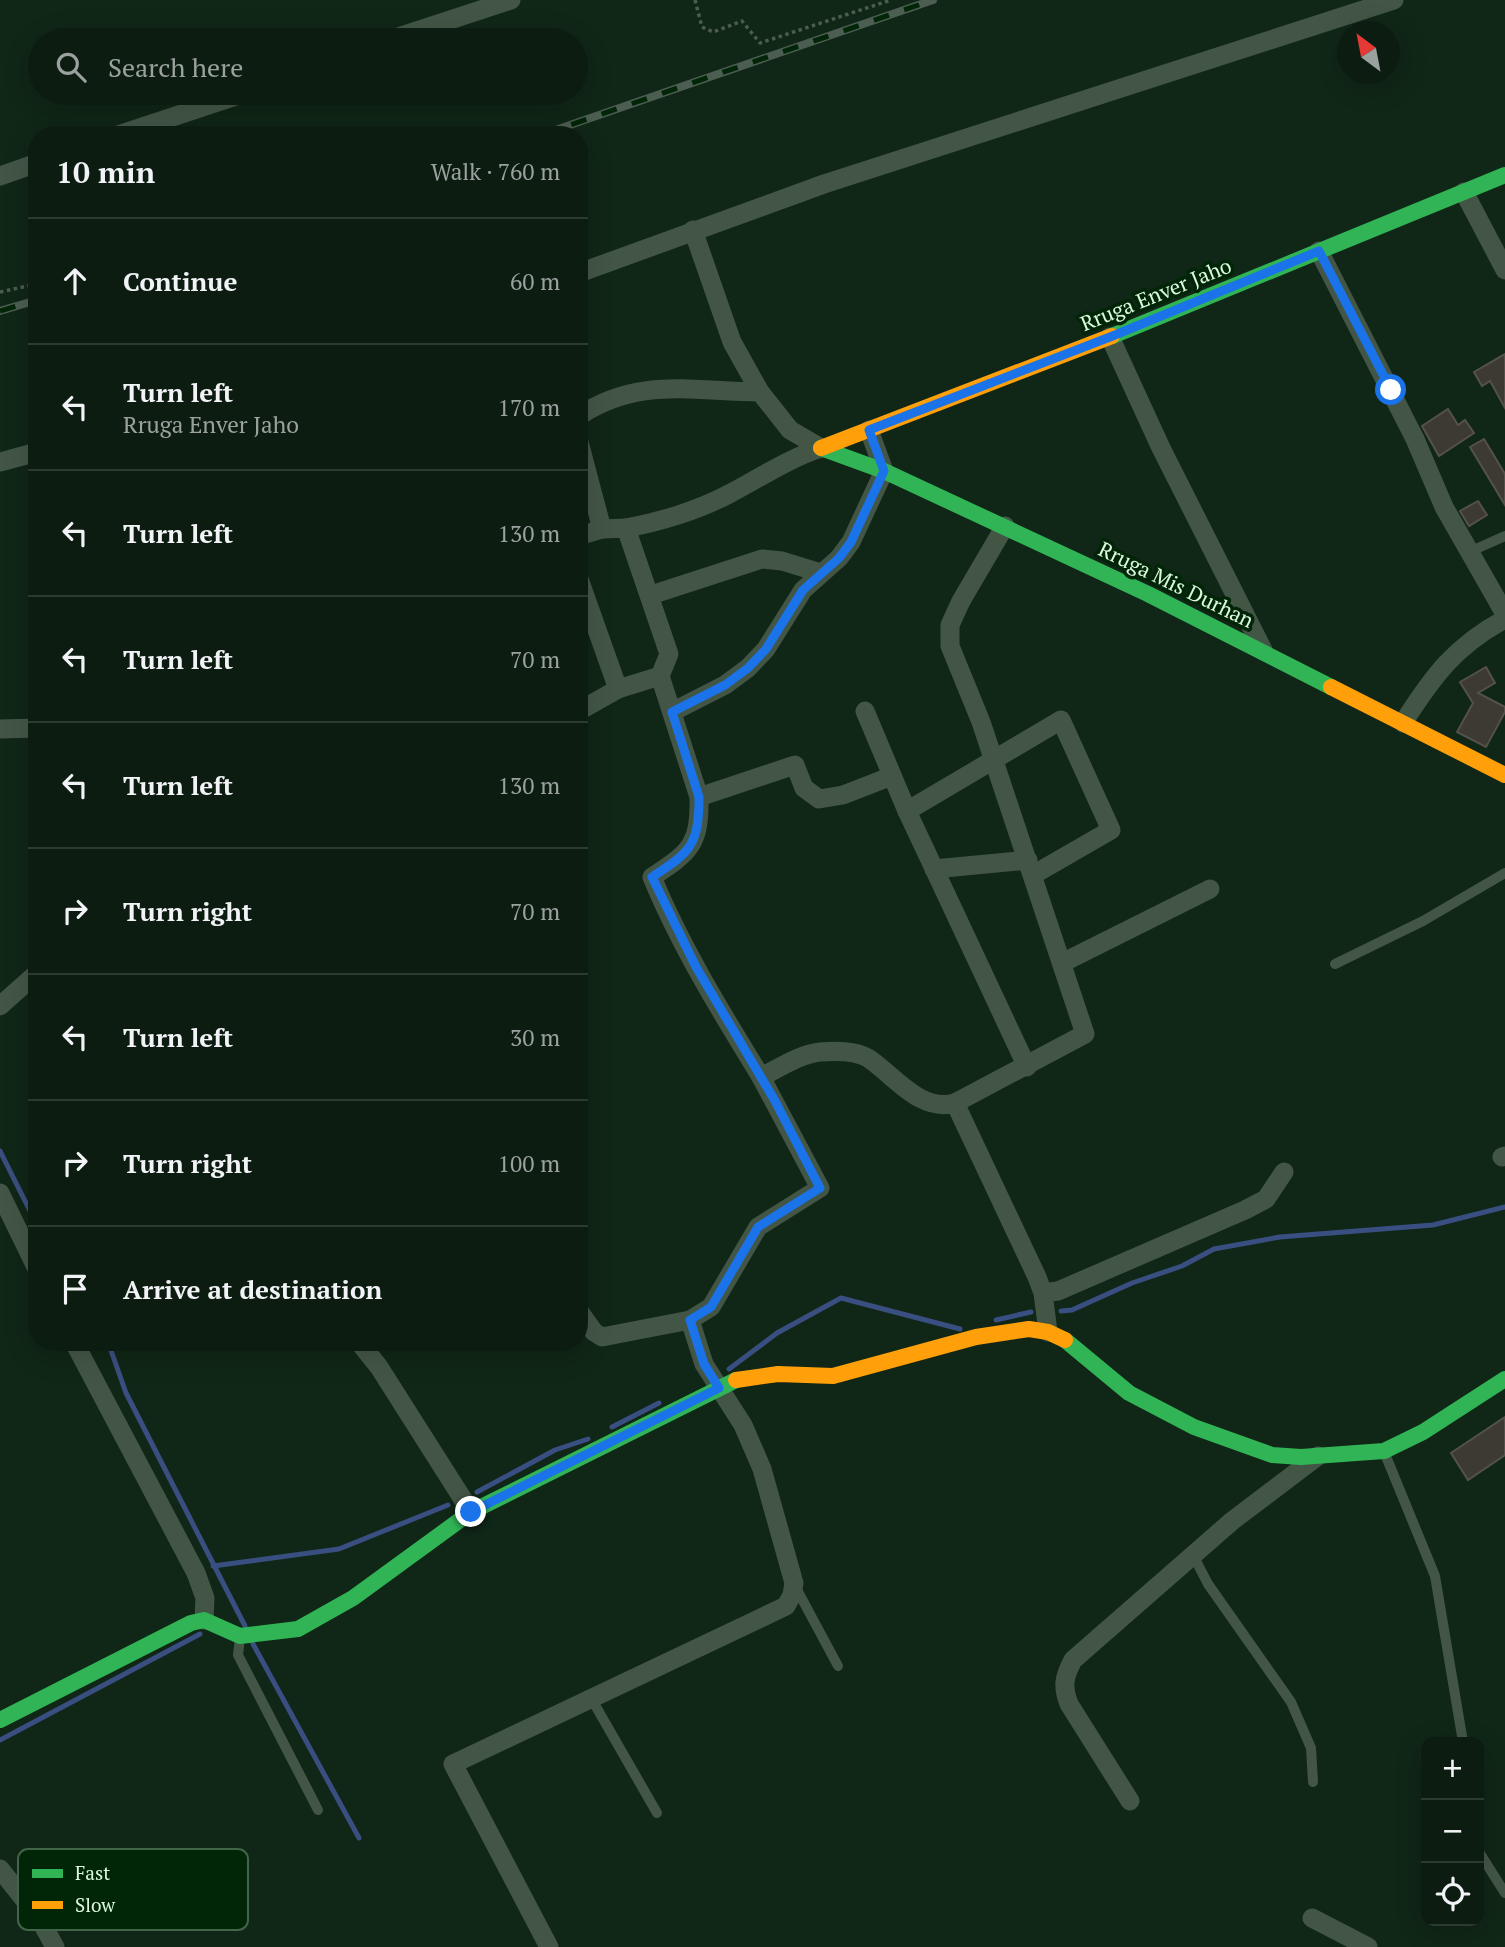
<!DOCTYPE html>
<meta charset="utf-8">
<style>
body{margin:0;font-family:"PT Serif",serif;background:#1a291e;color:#f1f3f6}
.controls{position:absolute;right:21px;bottom:21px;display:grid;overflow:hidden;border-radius:14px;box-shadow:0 7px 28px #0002}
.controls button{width:63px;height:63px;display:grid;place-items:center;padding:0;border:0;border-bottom:2px solid #2c3a30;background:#0c1c10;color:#f1f3f6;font:35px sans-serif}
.compass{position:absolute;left:1337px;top:21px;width:63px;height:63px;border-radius:50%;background:#0c1c10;box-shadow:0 7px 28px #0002;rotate:328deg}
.stop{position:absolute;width:21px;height:21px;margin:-16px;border:5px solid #1a73e8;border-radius:50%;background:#fff}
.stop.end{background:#1a73e8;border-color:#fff;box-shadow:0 2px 7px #0008}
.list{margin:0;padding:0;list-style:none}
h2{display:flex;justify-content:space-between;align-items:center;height:91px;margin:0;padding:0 28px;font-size:30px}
h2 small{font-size:23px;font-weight:400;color:#9aa19f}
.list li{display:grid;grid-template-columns:46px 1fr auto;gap:21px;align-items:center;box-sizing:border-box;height:126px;padding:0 28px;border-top:2px solid #2c3a30}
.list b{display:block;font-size:26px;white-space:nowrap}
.list p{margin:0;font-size:23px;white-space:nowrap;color:#9aa19f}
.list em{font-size:23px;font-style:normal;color:#9aa19f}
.icon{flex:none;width:38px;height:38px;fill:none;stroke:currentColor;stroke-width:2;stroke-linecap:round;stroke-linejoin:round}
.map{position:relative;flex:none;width:1505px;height:1947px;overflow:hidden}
.search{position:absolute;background:#0c1c10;box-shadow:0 7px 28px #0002;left:28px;top:28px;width:560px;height:77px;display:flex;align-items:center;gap:18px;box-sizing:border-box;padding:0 24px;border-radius:38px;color:#9aa19f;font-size:26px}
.panel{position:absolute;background:#0c1c10;box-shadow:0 7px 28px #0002;left:28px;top:126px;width:560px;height:1225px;border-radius:28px}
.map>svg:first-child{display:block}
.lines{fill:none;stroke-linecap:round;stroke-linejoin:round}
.stream{stroke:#3a4f81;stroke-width:5}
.building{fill:#3d3a31;stroke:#545148;stroke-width:2}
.path{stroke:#4c5c4e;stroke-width:3.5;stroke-dasharray:3.5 3.5;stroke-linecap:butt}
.lane{stroke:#435646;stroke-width:10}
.street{stroke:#435646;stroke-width:19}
.fast{stroke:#30b455;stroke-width:16}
.slow{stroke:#ff9f0a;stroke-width:16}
.rail-casing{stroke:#4c5d51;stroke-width:8}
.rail{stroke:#002507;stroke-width:5;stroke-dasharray:16;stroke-linecap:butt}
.route{stroke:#1a73e8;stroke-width:9}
.labels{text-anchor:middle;stroke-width:7;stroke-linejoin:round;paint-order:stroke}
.street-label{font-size:21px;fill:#ddf8df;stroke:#002507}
.key{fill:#002507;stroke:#426448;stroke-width:2}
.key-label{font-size:19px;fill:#ddf8df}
</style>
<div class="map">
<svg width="1505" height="1947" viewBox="0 0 1505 1947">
<rect width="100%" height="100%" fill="#102616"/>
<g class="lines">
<!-- stream -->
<g class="stream">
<path d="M0 1151 37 1225"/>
<path d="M1061 1311 1072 1310 1132 1283 1182 1266 1214 1249 1280 1237 1433 1225 1505 1207"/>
<path d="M996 1320 1031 1312"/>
<path d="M108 1342 126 1393 245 1626"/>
<path d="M729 1369 777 1333 841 1298 960 1329"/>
<path d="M612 1427 659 1403"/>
<path d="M477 1492 555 1450 588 1439"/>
<path d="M213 1566 339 1549 448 1505"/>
<path d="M253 1644 359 1838"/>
<path d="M0 1740 200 1634"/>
</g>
</g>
<!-- building -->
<g class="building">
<path d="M1505 354V408L1490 381 1482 386 1474 372Z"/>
<path d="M1448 409 1458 425 1465 420 1474 433 1439 456 1422 426Z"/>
<path d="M1484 439 1505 474V505L1470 447Z"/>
<path d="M1478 501 1487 515 1469 526 1460 511Z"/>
<path d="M1486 667 1495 683 1478 693 1505 707V712L1486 747 1457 732 1473 703 1460 682Z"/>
<path d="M1505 1417V1455L1468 1480 1451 1453Z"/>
</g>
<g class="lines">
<!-- path -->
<g class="path">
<path d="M695 0 702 27 713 32 742 21 760 43 891 0"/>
<path d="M0 292 37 284"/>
</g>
<!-- lane -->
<g class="lane">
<path d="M1469 552 1505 536"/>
<path d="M1335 964 1423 921 1505 873"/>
<path d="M1385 1454 1435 1576 1463 1742"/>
<path d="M1194 1557 1208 1584 1291 1702 1311 1748 1313 1782"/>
<path d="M795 1586 838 1666"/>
<path d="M240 1638 238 1655 318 1810"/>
<path d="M591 1698 657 1813"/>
<path d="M1479 1852 1505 1893"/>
</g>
<!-- street -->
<g class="street">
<path d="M389 40 511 0"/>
<path d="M118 135 245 93"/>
<path d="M0 176 37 163"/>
<path d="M1464 192 1505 270"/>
<path d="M693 230 732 342 760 392"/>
<path d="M1319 251 1415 439 1444 507 1505 614"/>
<path d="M579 273 824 184 1394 0"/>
<path d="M1110 337 1161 448 1263 650"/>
<path d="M579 416C639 376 694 392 760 392L790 430 821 448"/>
<path d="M579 442 602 529 579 536"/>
<path d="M0 462 37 452"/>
<path d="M626 528C660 522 699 510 729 494 760 478 787 459 821 448"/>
<path d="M579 579 618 689"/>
<path d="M651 595 762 559 782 561 821 573"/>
<path d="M660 676 699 797C700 845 690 852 652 877 681 947 721 1012 761 1077 779 1068 800 1054 820 1052 835 1051 855 1050 868 1058 894 1075 920 1113 955 1103L1037 1277 1043 1293 1048 1332"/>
<path d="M579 711 618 689 660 676 669 654 626 528 602 529"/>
<path d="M865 711 907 811 1027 1067"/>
<path d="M672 712 725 685 748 668 766 649 803 590 839 558 851 542 884 471 869 430"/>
<path d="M1403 723C1433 676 1455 646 1505 619"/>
<path d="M0 729 37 728"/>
<path d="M699 797 795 765 804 788 819 799 843 795 892 776"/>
<path d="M907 811 1061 720 1111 830 1033 875"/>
<path d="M934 869 1028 860"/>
<path d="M1062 963 1210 889"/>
<path d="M0 1006 37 973"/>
<path d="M955 1103 1085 1034 981 722 950 646V625L961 601 1005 526"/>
<path d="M1502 1157 1505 1156"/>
<path d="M0 1193 37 1269"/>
<path d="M1043 1293 1058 1291 1245 1210 1266 1199 1284 1172"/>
<path d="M690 1320 711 1307 758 1227 820 1188 761 1077"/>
<path d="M74 1342 196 1573 205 1598 204 1620"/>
<path d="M359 1342 379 1367 471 1512"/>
<path d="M1130 1801 1069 1704C1062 1686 1064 1677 1073 1660L1232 1521 1318 1456"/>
<path d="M0 1869 39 1918 55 1947"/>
<path d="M1312 1918 1368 1947"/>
<path d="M549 1947 453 1764 786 1606 792 1595 794 1583 762 1469 743 1425 704 1364 690 1320 602 1337 594 1332 579 1311"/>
</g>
<!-- fast -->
<g class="fast">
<path d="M1112 336 1505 175"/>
<path d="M821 448 884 471 1148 594 1331 687"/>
<path d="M1065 1340 1129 1393 1194 1427 1272 1455 1301 1457 1384 1451 1423 1432 1505 1379"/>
<path d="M0 1720 191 1623 204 1620 240 1636 298 1629 353 1598 471 1512 736 1380"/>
</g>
<!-- slow -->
<g class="slow">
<path d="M821 448 1112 336"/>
<path d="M1331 687 1505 775"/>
<path d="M736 1380 778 1374 833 1376 976 1337 1029 1329 1048 1332 1065 1340"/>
</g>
<defs>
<g id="rail">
<path d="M541 135 933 0"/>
<path d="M0 311 37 300"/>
</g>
</defs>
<!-- rail casing -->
<use href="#rail" class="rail-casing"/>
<!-- rail -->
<use href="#rail" class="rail"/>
</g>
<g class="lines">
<!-- route -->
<path class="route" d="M471 1512 719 1388 704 1364 690 1320 711 1307 758 1227 820 1188 775 1101 696 967 652 877C690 852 699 846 699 797L672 712 725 685 748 668 766 649 803 590 839 558 851 542 884 471 869 430 1110 337 1319 251 1391 390"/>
</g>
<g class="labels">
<!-- street labels -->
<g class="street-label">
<text transform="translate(1156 295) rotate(-22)" y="7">Rruga Enver Jaho</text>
<text transform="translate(1176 585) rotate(26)" y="7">Rruga Mis Durhan</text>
</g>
</g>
<!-- legend -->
<rect x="18" y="1849" width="230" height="81" rx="10" class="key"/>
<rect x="32" y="1869" width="31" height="9" fill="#30b455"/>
<rect x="32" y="1901" width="31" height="8" fill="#ff9f0a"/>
<g class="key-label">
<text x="75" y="1880">Fast</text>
<text x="75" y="1912">Slow</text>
</g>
</svg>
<div class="controls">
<button>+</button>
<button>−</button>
<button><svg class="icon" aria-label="locate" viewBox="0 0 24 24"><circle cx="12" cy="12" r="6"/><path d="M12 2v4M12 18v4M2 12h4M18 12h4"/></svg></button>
</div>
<svg class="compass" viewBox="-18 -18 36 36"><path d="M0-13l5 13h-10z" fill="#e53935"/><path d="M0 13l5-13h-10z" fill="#9aa19f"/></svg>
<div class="stop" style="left:1391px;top:390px"></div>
<div class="stop end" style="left:471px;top:1512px"></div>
<div class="search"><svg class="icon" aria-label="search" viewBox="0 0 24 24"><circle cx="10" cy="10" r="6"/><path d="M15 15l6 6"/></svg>Search here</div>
<section class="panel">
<h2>10 min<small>Walk · 760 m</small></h2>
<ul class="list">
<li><svg class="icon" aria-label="ahead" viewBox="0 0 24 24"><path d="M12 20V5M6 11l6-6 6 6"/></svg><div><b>Continue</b></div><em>60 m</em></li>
<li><svg class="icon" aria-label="left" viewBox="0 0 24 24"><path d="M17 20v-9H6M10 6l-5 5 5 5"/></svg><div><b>Turn left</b><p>Rruga Enver Jaho</p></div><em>170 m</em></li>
<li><svg class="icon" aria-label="left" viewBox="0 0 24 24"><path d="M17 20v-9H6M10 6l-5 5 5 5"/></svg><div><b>Turn left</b></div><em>130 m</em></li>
<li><svg class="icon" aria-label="left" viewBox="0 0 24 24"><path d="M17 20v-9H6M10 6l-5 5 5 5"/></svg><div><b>Turn left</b></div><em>70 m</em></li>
<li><svg class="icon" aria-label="left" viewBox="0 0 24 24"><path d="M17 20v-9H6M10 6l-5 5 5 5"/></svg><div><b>Turn left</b></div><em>130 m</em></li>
<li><svg class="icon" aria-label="right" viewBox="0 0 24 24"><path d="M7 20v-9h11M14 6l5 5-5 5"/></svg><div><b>Turn right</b></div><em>70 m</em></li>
<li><svg class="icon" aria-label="left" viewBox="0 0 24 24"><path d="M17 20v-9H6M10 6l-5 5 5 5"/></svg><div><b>Turn left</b></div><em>30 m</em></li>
<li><svg class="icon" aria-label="right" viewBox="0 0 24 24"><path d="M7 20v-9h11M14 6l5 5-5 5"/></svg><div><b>Turn right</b></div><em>100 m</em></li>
<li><svg class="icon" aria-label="arrive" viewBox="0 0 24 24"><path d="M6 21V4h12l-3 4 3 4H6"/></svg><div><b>Arrive at destination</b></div></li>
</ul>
</section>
</div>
